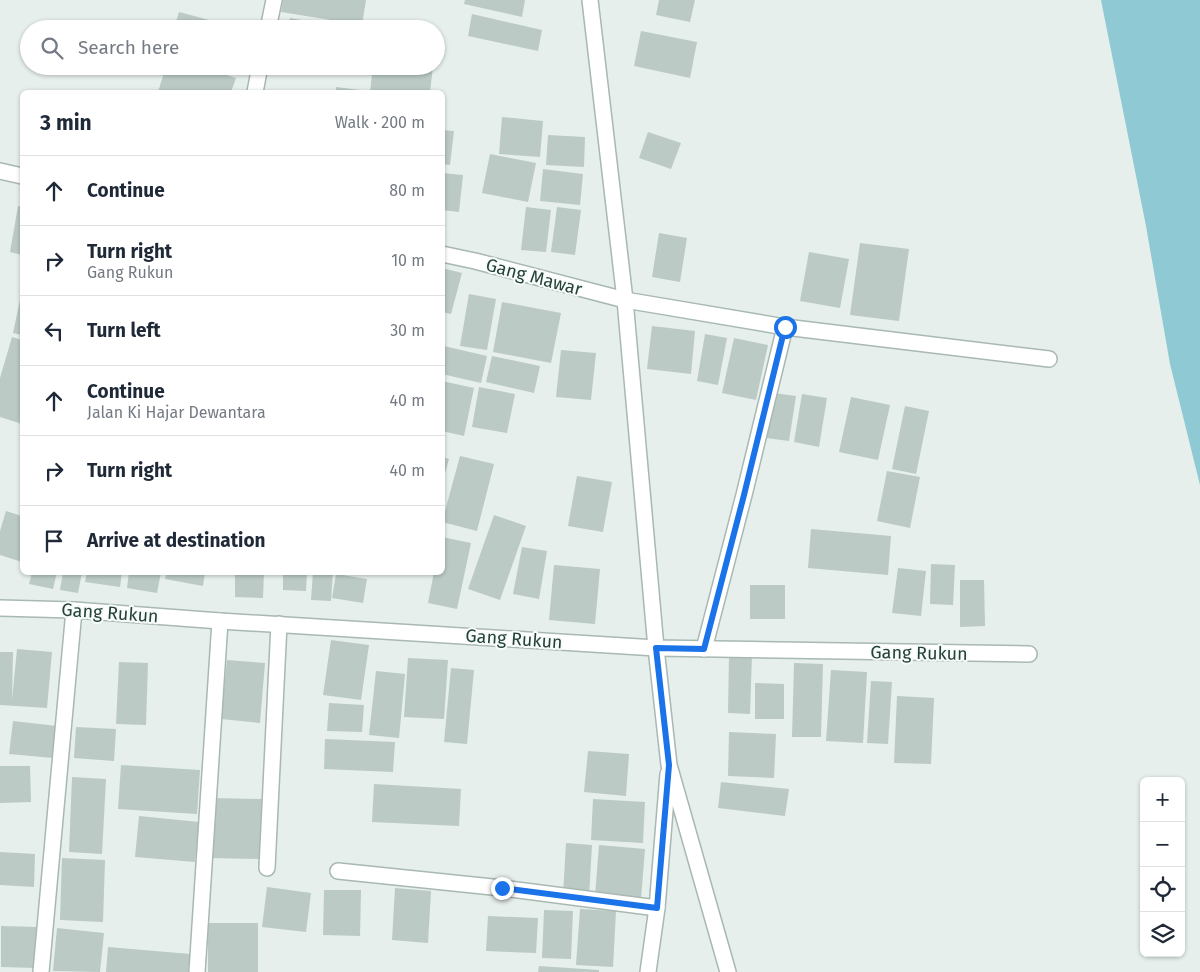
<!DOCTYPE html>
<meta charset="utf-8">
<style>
body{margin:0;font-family:"Fira Sans",sans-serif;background:#f6f6f7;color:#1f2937}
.controls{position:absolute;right:15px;bottom:15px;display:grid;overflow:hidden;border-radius:8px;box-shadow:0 1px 4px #0004}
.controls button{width:45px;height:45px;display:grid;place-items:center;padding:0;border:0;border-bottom:1px solid #e0e1e3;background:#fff;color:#1f2937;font:25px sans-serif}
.stop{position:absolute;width:15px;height:15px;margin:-11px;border:4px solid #1a73e8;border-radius:50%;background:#fff}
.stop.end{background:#1a73e8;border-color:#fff;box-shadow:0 1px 5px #0008}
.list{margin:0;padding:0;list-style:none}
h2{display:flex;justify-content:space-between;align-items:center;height:65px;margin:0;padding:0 20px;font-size:21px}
h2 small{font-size:16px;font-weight:400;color:#747a83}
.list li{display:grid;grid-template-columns:32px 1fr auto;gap:15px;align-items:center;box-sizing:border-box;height:70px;padding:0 20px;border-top:1px solid #e0e1e3}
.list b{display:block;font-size:19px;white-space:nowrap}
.list p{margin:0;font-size:16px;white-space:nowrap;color:#747a83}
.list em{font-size:16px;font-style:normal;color:#747a83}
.icon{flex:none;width:28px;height:28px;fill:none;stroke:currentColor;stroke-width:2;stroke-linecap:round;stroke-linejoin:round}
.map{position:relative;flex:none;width:1200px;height:972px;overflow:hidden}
.search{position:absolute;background:#fff;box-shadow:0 1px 4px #0004;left:20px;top:20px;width:425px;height:55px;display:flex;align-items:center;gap:12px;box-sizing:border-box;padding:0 18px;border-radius:28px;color:#747a83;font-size:19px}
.panel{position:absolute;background:#fff;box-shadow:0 1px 4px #0004;left:20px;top:90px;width:425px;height:485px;border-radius:8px}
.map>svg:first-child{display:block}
.water{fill:#8ec9d4}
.building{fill:#bbcac4}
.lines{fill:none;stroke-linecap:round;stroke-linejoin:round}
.minor-casing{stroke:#a8b8b2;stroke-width:18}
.minor{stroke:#fff;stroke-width:15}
.route{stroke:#1a73e8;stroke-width:6}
.labels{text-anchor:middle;stroke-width:4;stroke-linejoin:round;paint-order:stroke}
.street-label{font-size:18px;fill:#24423a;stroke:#f7fbf9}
</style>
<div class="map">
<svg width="1200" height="972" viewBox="0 0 1200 972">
<rect width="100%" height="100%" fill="#e6efeb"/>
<!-- water -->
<path class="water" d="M1101 0H1200V485L1170 364 1146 226Z"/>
<!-- building -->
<g class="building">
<path d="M283 0H366L362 25 281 12Z"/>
<path d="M465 0H525L522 17 464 4Z"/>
<path d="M659 0H695L690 22 656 15Z"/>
<path d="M179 12 239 28V29H174Z"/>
<path d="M472 14 542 30 538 51 468 36Z"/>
<path d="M290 18 348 28V29H288Z"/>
<path d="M641 31 697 42 690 78 634 66Z"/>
<path d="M166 66H198L236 78 231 92H158Z"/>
<path d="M218 66H241L239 73Z"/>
<path d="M373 66H433L430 92H370Z"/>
<path d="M336 87 368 91V92H336Z"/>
<path d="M502 117 543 121 540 157 499 154Z"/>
<path d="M442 130 454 131 450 165 442 164Z"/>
<path d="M648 132 681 143 671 169 639 158Z"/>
<path d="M548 135 585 137 584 167 546 165Z"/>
<path d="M490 154 536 163 528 202 482 193Z"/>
<path d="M543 169 583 174 580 205 540 201Z"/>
<path d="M442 173 463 175 459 212 442 210Z"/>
<path d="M18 206 22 207V255L10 252Z"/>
<path d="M526 207 551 210 546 252 521 250Z"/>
<path d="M557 207 581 210 575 255 551 252Z"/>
<path d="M659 233 687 238 680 282 652 277Z"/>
<path d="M860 243 909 249 899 321 850 315Z"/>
<path d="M809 252 849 259 840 308 800 301Z"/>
<path d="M442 268 462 273 451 314 442 312Z"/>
<path d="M22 291V335L13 333Z"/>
<path d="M469 294 496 299 487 350 460 346Z"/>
<path d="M502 302 561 313 551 363 493 352Z"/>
<path d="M652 326 695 331 691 374 647 369Z"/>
<path d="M705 334 727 338 718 385 697 381Z"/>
<path d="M12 337 22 340V424L0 417V378Z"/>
<path d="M734 338 768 345 756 400 722 393Z"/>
<path d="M444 346 487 356 481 383 442 374V354Z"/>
<path d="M561 350 596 353 591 400 556 397Z"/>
<path d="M492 356 540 366 534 393 486 382Z"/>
<path d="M442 381 474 388 464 436 442 431Z"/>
<path d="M479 387 515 394 507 433 472 427Z"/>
<path d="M773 393 796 396 789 441 766 438Z"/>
<path d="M802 394 827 398 819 447 794 442Z"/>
<path d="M851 397 890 405 878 460 839 452Z"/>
<path d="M905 406 929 411 916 474 892 469Z"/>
<path d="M460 456 494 464 477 531 442 522Z"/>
<path d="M442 457 449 459 443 481H442Z"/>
<path d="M887 471 920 477 910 528 877 521Z"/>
<path d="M577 476 612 482 603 532 568 526Z"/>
<path d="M6 511 22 516V562L0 555V531Z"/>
<path d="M494 515 526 526 500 600 468 589Z"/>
<path d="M811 529 891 536 888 575 808 568Z"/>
<path d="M442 537 471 543 457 609 428 603 434 572H442Z"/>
<path d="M522 547 547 551 539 599 513 594Z"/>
<path d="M931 564 955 565 953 605 930 604Z"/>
<path d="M554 565 600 569 595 624 549 620Z"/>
<path d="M898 568 926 571 921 616 892 613Z"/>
<path d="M32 572H57L53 589 29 584Z"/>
<path d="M63 572H82L78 593 60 590Z"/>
<path d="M87 572H122L120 587 85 582Z"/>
<path d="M129 572H161L157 593 127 588Z"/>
<path d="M167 572H205L203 586 165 579Z"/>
<path d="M235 572H264L263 598 235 597Z"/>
<path d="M283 572H307L306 591 283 590Z"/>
<path d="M313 572H333L331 601 311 600Z"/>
<path d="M336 574 367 579 363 603 332 598Z"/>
<path d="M960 580H984L985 626 960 627Z"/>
<rect x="750" y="585" width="35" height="34"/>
<path d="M331 640 369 645 361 700 323 695Z"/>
<path d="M17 649 52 652 47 708 0 705V652H13L12 700Z"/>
<path d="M729 654 752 655 750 714 728 713Z"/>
<path d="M408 658 448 660 444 719 404 717Z"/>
<path d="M227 660 265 663 260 723 221 719Z"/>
<path d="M119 662 148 663 146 725 116 724Z"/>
<path d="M794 663 823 664 821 737H792Z"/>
<path d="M451 668 474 670 467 744 444 742Z"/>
<path d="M831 670 867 672 863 743 826 741Z"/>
<path d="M376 671 405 674 399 738 369 735Z"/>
<path d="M871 681 892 682 888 744 867 743Z"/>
<path d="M755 683 784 684V719H755Z"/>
<path d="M897 696 934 698 931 764 894 763Z"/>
<path d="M329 703 364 705 362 732 327 731Z"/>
<path d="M13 721 57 726 53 758 9 754Z"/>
<path d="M76 727 116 729 114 761 74 758Z"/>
<path d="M729 732 776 734 774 778 728 776Z"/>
<path d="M325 739 395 742 393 772 324 769Z"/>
<path d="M588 751 629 754 626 796 584 792Z"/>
<path d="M121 765 200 770 197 814 118 809Z"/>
<path d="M0 766H30L31 802 0 803Z"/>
<path d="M72 777 106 779 102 854 69 852Z"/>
<path d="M721 782 789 789 785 816 718 808Z"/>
<path d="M374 784 461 789 459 826 372 822Z"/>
<path d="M213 798 262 799 260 859 211 858Z"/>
<path d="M593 799 645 802 643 843 591 840Z"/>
<path d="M139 816 199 822 195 862 135 857Z"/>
<path d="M566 843 592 845 589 897 563 895Z"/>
<path d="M599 845 645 849 641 899 595 896Z"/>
<path d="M0 852 35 854 34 887 0 885Z"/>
<path d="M62 858 105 860 103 922 60 920Z"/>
<path d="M267 887 311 893 306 932 262 927Z"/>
<path d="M395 888 431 891 428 943 392 940Z"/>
<path d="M324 890H361L360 936 323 935Z"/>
<path d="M580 909 616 911 613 967 576 965Z"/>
<path d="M544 910 573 911 571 959 542 958Z"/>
<path d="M488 916 538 918 536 953 486 951Z"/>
<rect x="208" y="923" width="50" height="49"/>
<path d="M1 926 38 927 37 968 1 967Z"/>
<path d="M57 928 104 933 100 972 53 971Z"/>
<path d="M108 947 190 954 188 972H106Z"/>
<path d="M539 966 599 970V972H538Z"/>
</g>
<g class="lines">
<defs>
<g id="minor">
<path d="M590 0 625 300 785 327 1049 359"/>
<path d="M268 29 274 0"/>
<path d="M255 92 260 66"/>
<path d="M0 171 22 176"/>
<path d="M442 254 475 261 625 300 656 648 669 765 728 972"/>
<path d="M0 608 74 610 220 621 656 648 1029 654"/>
<path d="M704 649 744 495 785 327"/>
<path d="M267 868 279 624"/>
<path d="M338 871 502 888 657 908"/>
<path d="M41 972 74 610"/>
<path d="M197 972 220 621"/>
<path d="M648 972 657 908 668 774"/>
</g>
</defs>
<!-- minor casing -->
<use href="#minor" class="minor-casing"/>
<!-- minor -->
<use href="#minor" class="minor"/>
</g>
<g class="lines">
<!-- route -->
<path class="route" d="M502 888 657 908 669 765 656 648 704 649 744 495 785 327"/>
</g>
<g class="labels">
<!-- street labels -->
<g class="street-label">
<text transform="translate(534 277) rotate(15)" y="6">Gang Mawar</text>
<text transform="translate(110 613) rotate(4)" y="6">Gang Rukun</text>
<text transform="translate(514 639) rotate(4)" y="6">Gang Rukun</text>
<text transform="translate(919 653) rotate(1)" y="6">Gang Rukun</text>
</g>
</g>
</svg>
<div class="controls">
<button>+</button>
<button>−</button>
<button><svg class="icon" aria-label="locate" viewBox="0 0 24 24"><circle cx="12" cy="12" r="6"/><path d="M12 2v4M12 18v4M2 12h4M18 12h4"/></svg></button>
<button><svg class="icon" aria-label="layers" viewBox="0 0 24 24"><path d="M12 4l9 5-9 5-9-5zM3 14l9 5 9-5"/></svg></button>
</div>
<div class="stop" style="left:785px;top:327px"></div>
<div class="stop end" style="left:502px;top:888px"></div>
<div class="search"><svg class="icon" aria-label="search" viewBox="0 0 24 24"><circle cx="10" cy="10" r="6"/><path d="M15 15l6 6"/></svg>Search here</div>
<section class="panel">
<h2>3 min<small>Walk · 200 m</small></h2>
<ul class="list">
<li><svg class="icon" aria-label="ahead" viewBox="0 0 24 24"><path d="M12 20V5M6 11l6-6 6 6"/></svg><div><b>Continue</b></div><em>80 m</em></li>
<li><svg class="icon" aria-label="right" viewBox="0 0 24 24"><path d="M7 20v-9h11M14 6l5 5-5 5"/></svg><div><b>Turn right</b><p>Gang Rukun</p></div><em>10 m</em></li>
<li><svg class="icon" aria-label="left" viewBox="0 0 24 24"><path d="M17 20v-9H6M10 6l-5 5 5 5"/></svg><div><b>Turn left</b></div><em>30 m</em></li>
<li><svg class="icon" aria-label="ahead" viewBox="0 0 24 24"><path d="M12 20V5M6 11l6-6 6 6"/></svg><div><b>Continue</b><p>Jalan Ki Hajar Dewantara</p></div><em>40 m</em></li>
<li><svg class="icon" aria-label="right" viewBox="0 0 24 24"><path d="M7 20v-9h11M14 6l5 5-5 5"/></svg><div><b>Turn right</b></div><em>40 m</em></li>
<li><svg class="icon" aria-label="arrive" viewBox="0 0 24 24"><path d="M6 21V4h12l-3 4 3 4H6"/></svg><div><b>Arrive at destination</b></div></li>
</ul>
</section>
</div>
